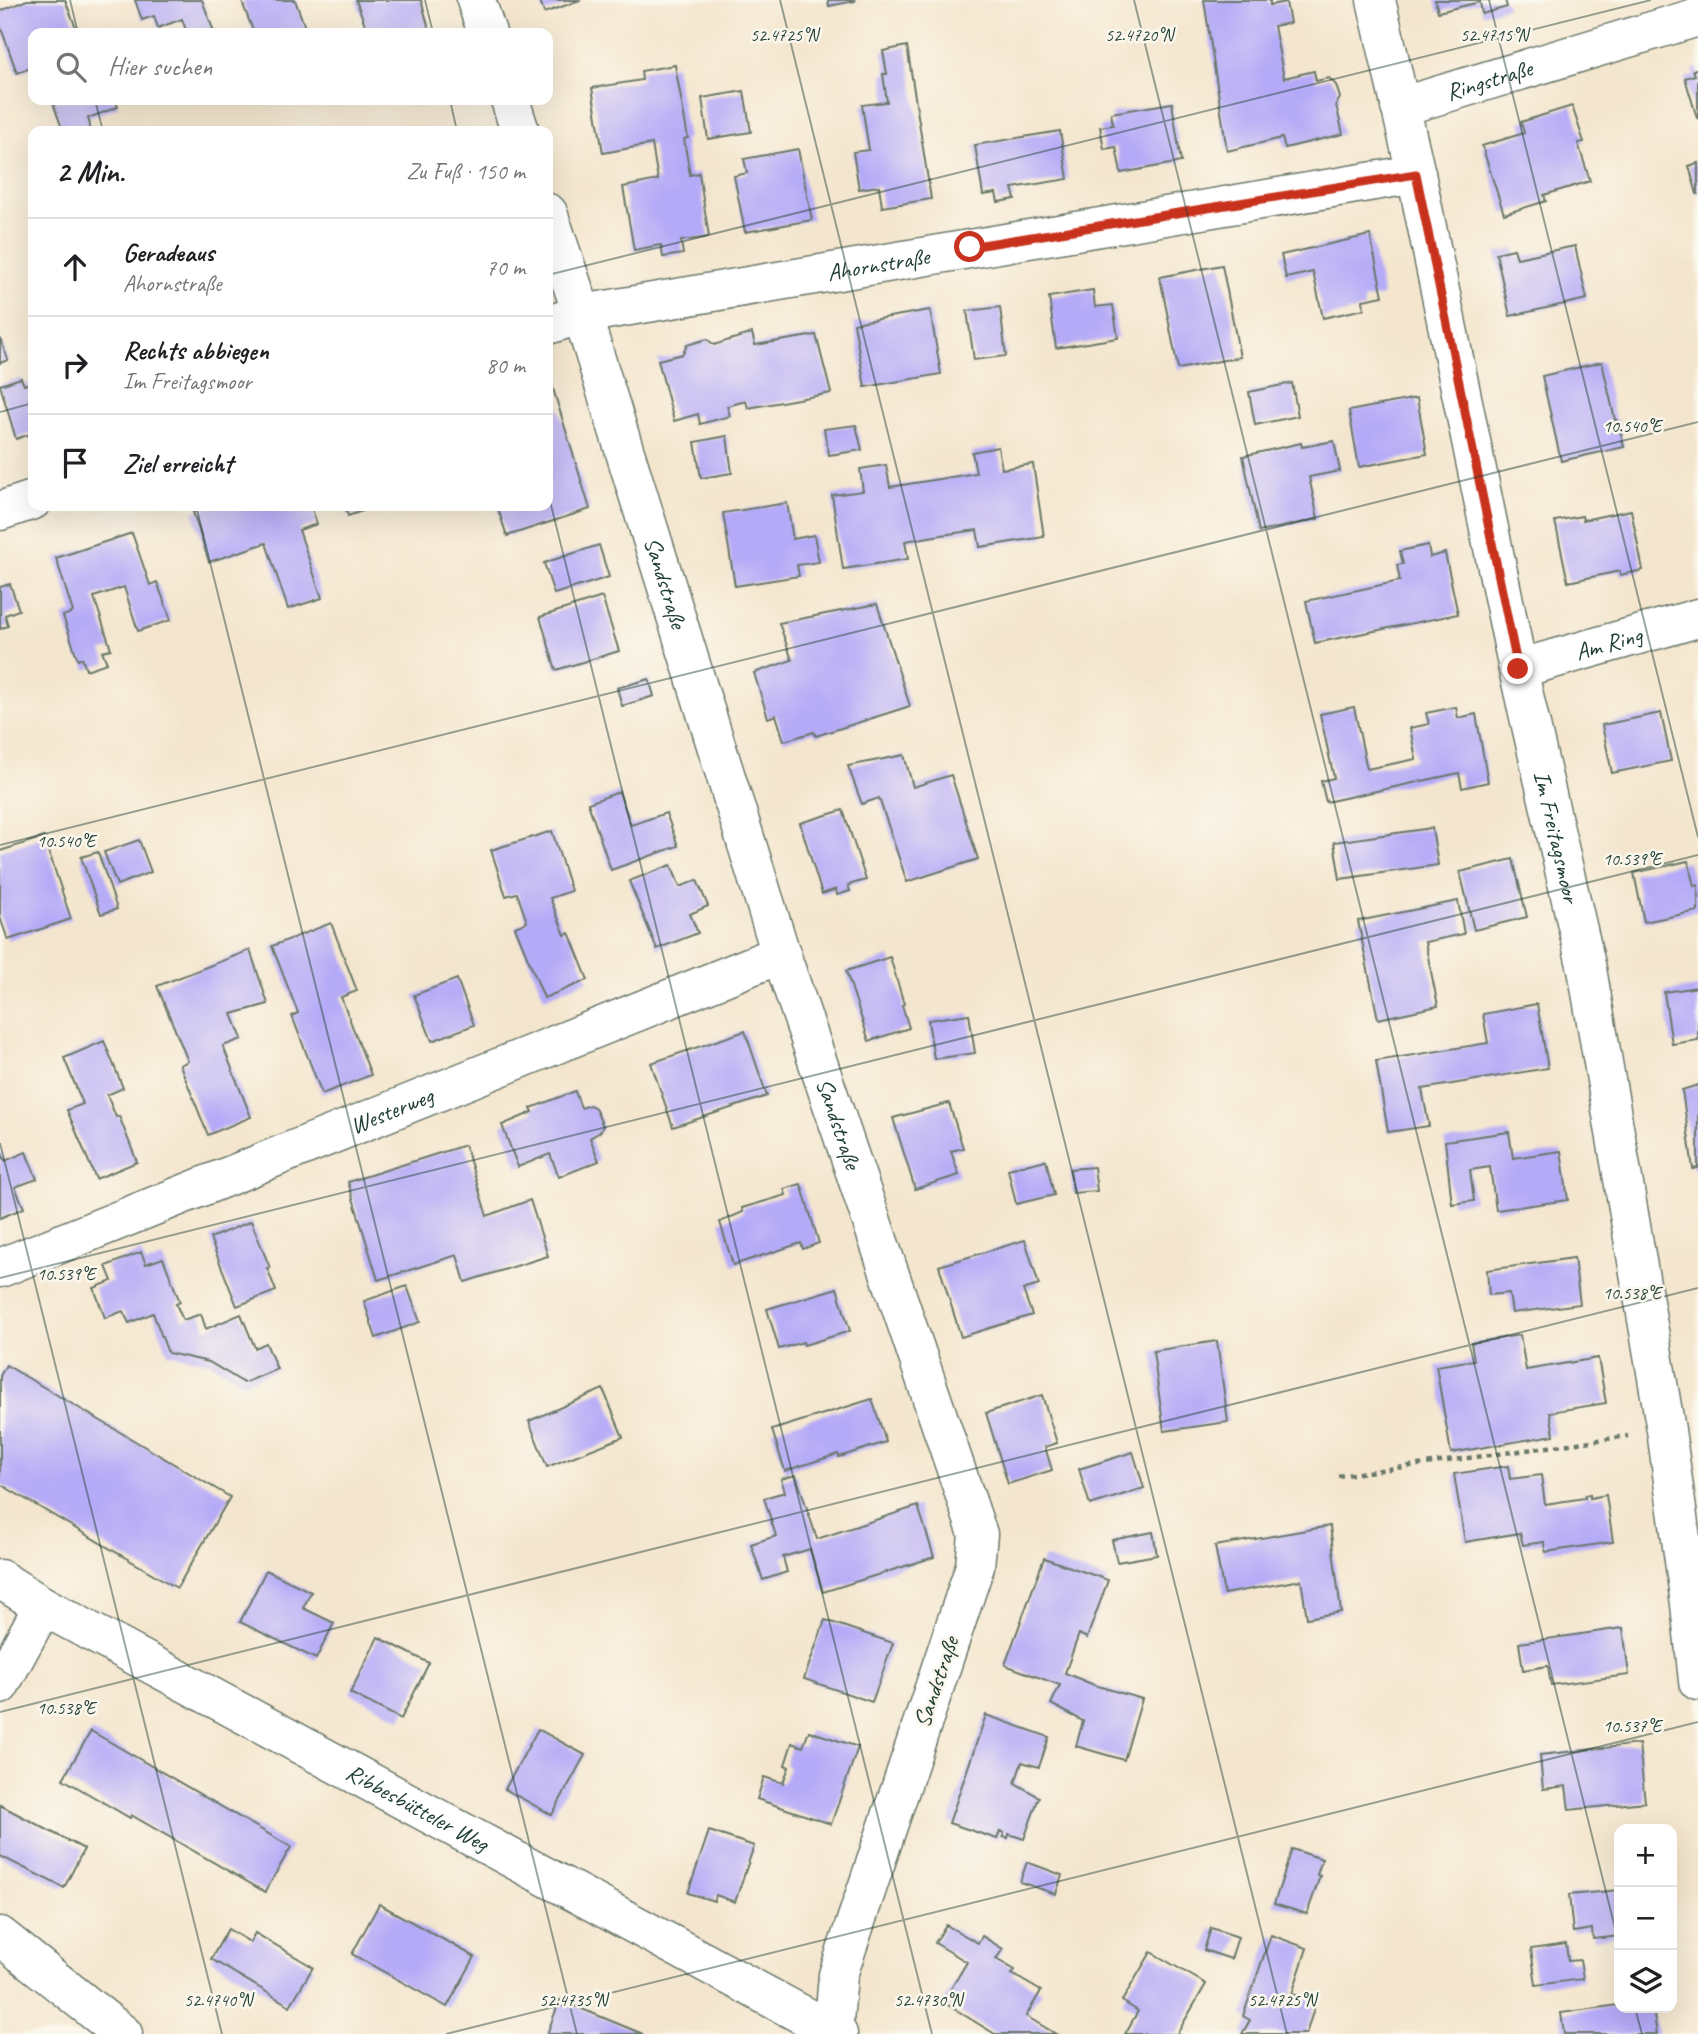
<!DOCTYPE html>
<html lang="de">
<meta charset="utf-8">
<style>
body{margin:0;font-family:Caveat,sans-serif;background:#f6f6f6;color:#202124}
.controls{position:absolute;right:21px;bottom:21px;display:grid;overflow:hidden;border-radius:14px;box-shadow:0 7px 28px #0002}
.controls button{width:63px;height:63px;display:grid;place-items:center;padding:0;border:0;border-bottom:2px solid #e0e0e0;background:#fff;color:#202124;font:35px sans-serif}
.stop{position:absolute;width:21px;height:21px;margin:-16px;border:5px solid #c8321e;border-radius:50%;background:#fff}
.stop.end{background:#c8321e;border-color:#fff;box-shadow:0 2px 7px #0008}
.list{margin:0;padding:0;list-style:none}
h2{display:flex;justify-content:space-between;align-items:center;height:91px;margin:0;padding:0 28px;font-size:30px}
h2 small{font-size:23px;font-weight:400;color:#757577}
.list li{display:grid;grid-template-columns:46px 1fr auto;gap:21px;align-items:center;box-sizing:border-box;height:98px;padding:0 28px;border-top:2px solid #e0e0e0}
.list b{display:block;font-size:26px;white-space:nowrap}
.list p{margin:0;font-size:23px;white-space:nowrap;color:#757577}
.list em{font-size:23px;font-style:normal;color:#757577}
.icon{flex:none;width:38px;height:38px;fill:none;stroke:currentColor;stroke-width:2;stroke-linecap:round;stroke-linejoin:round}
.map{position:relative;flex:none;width:1698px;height:2034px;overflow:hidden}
.search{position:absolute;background:#fff;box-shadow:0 7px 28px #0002;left:28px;top:28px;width:525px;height:77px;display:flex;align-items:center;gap:18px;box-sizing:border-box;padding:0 24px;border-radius:14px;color:#757577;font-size:26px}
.panel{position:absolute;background:#fff;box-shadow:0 7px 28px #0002;left:28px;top:126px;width:525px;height:385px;border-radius:14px}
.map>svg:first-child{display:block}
.building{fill:#b5aaf7}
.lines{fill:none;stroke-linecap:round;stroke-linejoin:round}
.minor-casing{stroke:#6a786a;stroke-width:41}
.path{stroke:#6a786a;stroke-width:4.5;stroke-dasharray:5 5;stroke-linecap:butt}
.minor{stroke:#fff;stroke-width:38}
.route{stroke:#c8321e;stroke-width:9}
.ticks{fill:none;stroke:#1f3d34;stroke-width:2;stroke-opacity:0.45}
.labels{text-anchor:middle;stroke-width:5;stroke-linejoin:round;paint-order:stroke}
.street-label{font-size:24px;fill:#1f3d34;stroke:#fbf7ec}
.ticks-label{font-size:18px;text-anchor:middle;fill:#1f3d34;stroke:#fbf7ec;stroke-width:5;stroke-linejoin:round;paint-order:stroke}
</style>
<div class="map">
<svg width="1698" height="2034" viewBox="0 0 1698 2034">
<rect width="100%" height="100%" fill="#fbf7ec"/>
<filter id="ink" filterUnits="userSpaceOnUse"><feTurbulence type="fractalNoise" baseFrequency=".0143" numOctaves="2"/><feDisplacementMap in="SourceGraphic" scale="14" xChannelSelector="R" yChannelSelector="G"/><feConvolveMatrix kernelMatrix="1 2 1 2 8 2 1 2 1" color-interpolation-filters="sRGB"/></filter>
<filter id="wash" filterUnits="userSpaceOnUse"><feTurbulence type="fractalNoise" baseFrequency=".00686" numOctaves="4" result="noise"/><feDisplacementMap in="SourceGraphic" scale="28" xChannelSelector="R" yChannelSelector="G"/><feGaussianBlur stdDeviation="1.57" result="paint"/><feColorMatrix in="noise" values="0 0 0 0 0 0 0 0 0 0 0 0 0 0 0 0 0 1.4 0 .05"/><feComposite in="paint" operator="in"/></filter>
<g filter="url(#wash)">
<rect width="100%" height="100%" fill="#f4e6ce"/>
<g id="blocks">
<!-- building -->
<g class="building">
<path d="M27 0H65L78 33H33V67L17 73 0 25V11Z"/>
<path d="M135 0H202L214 32 187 33 182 19 158 28 154 16 142 20Z"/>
<path d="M246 0H295L307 33H254L242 2Z"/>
<path d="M356 0H421L430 33H368Z"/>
<path d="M540 0H581L544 13Z"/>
<path d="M828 0H855V1L829 6Z"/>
<path d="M1204 0H1270V5L1286 2 1290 23 1274 26 1284 78 1314 71 1316 81 1329 78 1336 85 1340 98 1336 105 1343 134 1285 148 1282 138 1227 151Z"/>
<path d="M1435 0H1505L1507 7 1482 14 1480 2 1438 12Z"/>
<path d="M907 46 931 199 882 207 879 186 859 189 853 152 869 150 862 105 887 102 883 74H887L883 51Z"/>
<path d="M675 65 688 138 684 139 690 175 699 173 709 237 681 241 683 254 663 257 661 245 634 250 623 187 658 180 652 144 603 153 592 88 642 80 641 71Z"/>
<path d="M1698 68V118H1697L1685 78 1695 75 1693 70Z"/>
<path d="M744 91 751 132 708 139 702 98Z"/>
<path d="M52 100H115L118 107 88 118 90 125 88 130 63 131Z"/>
<path d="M1172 103 1181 162 1121 173 1116 147 1104 149 1100 127 1113 125 1111 113Z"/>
<path d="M1572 106 1584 142 1578 143 1590 181 1544 195 1546 201 1504 214 1482 146 1524 133 1521 122Z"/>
<path d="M1060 131 1068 179 1012 188 1015 199 998 202 996 193 983 195 975 145Z"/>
<path d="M798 149 812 220 745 232 734 176 747 173 744 159Z"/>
<path d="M1698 163V194H1697L1689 166Z"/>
<path d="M1370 235 1383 296 1363 300 1364 309 1323 318 1313 272 1286 278 1281 255Z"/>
<path d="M1575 246 1587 299 1510 316 1496 253 1514 249 1517 258Z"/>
<path d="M1222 265 1240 357 1178 369 1160 277Z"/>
<path d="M1093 290 1095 307 1113 305 1118 338 1056 348 1049 297Z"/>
<path d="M1000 307 1006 356 974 360 967 311Z"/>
<path d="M930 310 941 374 865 387 854 323Z"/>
<path d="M752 333 755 345 816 335 831 393 748 408 746 401 727 406 730 416 700 424 698 414 674 421 658 360 683 354 687 345 707 339 714 345Z"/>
<path d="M0 338 8 360 0 363Z"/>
<path d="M1602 362 1615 420H1618L1624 447 1561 461 1542 376Z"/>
<path d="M21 378 24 385 33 382V433L16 439 0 385Z"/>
<path d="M551 382 590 509 507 536 497 506H548V383Z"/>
<path d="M1292 383 1298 416 1255 425 1249 392Z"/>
<path d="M1417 398 1427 454 1359 467 1349 411Z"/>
<path d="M856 425 862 450 829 455 824 429Z"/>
<path d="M727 436 732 473 701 478 695 442Z"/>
<path d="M1334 441 1340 471 1309 477 1318 519 1259 532 1243 456 1301 443 1302 447Z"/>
<path d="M998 447 1002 469 1033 464 1044 537 980 547 977 530 941 535 905 541 908 559 843 569 832 495 863 491 860 469 886 465 890 487 976 473 972 452Z"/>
<path d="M787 503 793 539 814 535 819 562 797 565 799 576 735 586 723 513Z"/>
<path d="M212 506H311L317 524 299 530 322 598 288 609 266 543 209 562 193 512Z"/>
<path d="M345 506H377L348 516Z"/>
<path d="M1631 510 1643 570 1620 575V571L1568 582 1555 521 1582 516 1583 520Z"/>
<path d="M132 533 150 585 157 582 171 620 138 631 124 587 94 597 111 649 102 651 107 663 86 670 82 658 78 660 63 616 73 612 56 558Z"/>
<path d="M599 545 609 577 554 594 544 563Z"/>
<path d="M1428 545 1430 557 1445 553 1458 614 1315 643 1306 601 1400 581 1397 565 1403 564 1400 551Z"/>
<path d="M10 584 19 610 5 615 8 626 0 629V587Z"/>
<path d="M602 597 619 651 556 670 540 617Z"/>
<path d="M877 604 910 706 816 736 814 732 784 741 776 715 768 718 754 673 792 660 779 623Z"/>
<path d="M649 679 654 696 622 706 617 688Z"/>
<path d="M1354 707 1367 769 1416 759 1410 728 1429 724 1426 713 1456 707 1458 718 1476 714 1488 782 1462 788 1459 773 1326 802 1321 781 1334 778 1320 714Z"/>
<path d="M1661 713 1671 761 1612 773 1602 725Z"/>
<path d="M904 755 913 787 951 775 978 859 907 882 879 798 862 804 848 766Z"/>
<path d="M619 792 631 825 666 813 678 846 611 870 588 803Z"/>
<path d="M843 810 866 880 848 885 850 891 837 895 836 889 822 894 800 823Z"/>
<path d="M1432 828 1438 865 1340 879 1334 842Z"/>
<path d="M552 831 571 891 550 898 565 935 569 933 570 935 588 980 544 998 515 927 527 922 517 893 506 896 491 850Z"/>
<path d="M44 837 71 919 8 940 0 917V851Z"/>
<path d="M139 840 151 872 117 885 104 852Z"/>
<path d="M98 852 117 909 101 914 81 857Z"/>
<path d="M1513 859 1527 917 1474 930 1460 872Z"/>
<path d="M1688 861 1694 886 1698 885V911L1644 922 1634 873Z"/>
<path d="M671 865 680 887 697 880 708 906 690 914 698 933 657 949 629 881Z"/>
<path d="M1458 901 1464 934 1425 942 1438 1006 1378 1019 1358 921Z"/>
<path d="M331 923 357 991 341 997 371 1075 322 1094 292 1016 298 1013 272 946Z"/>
<path d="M250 950 268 1004 232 1014 242 1039 223 1046 251 1117 208 1135 180 1065 188 1061 157 986Z"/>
<path d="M890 957 904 1004 902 1005 909 1028 869 1041 846 971Z"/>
<path d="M457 979 474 1025 432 1041 414 995Z"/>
<path d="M1698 987V1040L1672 1044 1664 992Z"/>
<path d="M1537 1004 1548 1068 1422 1089 1429 1126 1388 1132 1376 1061 1488 1043 1483 1014Z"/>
<path d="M969 1014 975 1053 934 1059 928 1020Z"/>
<path d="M745 1031 767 1096 673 1127 651 1063Z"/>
<path d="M104 1041 123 1088 107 1095 116 1117 119 1116 137 1162 96 1179 67 1110 83 1104 64 1058Z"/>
<path d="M1698 1085V1168L1693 1169 1682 1090Z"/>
<path d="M575 1091 581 1108 590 1105 595 1108 603 1126 600 1132 590 1138 599 1161 559 1177 550 1154 518 1167 502 1125 533 1112 531 1108Z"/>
<path d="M949 1103 963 1148 951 1151 959 1175 915 1189 893 1118Z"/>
<path d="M1509 1132 1513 1158 1561 1151 1568 1200 1496 1210 1490 1167 1470 1170 1474 1201 1452 1204 1445 1141Z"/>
<path d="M465 1145 487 1216 530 1200 548 1256 465 1282 457 1255 378 1280 348 1182Z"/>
<path d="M0 1149 5 1161 26 1152 37 1179 15 1187 24 1208 0 1218Z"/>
<path d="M1046 1160 1054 1195 1016 1204 1008 1169Z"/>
<path d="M1094 1167 1097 1191 1073 1193 1070 1169Z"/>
<path d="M801 1184 819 1243 803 1249 801 1243 733 1265 720 1222 743 1212 742 1208 786 1195 784 1189Z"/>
<path d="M251 1221 270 1268H267L276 1291 237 1306 210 1238Z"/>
<path d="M1025 1240 1039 1285 1023 1290 1032 1315 961 1337 939 1266Z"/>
<path d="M141 1252 146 1264 163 1258 180 1302 176 1304 183 1320 201 1314 206 1329 241 1314 255 1348 266 1343 277 1369 244 1383 209 1362 168 1353 153 1313 129 1323 123 1311 105 1318 94 1288 112 1281 106 1266Z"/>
<path d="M1574 1258 1580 1304 1512 1313 1509 1293 1489 1295 1487 1270Z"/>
<path d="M407 1286 420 1322 376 1338 364 1301Z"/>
<path d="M837 1288 850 1331 804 1345 803 1342 779 1349 767 1309Z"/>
<path d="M1520 1335 1526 1370 1598 1358 1606 1403 1550 1412 1554 1435 1451 1453 1436 1366 1474 1360 1471 1343Z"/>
<path d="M1217 1341 1228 1422 1164 1431 1153 1351Z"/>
<path d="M6 1365 230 1497 177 1588 0 1484V1376Z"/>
<path d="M603 1389 623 1437 547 1467 529 1421Z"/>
<path d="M1042 1395 1057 1443 1045 1447 1052 1470 1008 1484 986 1413Z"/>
<path d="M872 1399 886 1442 839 1457 838 1454 785 1471 772 1430Z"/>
<path d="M1133 1452 1144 1488 1090 1505 1079 1469Z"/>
<path d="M1508 1466 1510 1479 1541 1475 1545 1504 1585 1498V1495L1590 1494V1498L1606 1495 1613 1542 1545 1552 1544 1542 1523 1545 1520 1533 1465 1542 1454 1474Z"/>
<path d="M796 1475 817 1539 918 1506 934 1557 823 1592 810 1549 783 1557 787 1572 763 1580 751 1544 776 1536 764 1498 785 1492 781 1479Z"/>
<path d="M1330 1526 1341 1612 1307 1618 1301 1580 1224 1594 1215 1546Z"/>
<path d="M1153 1532 1157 1555 1117 1562 1112 1540Z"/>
<path d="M1044 1558 1108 1580 1087 1638 1079 1634 1065 1673 1094 1685 1142 1699 1124 1760 1076 1746 1083 1721 1051 1704 1060 1685 1005 1665Z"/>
<path d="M266 1570 311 1592 303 1608 334 1623 316 1659 240 1622Z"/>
<path d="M825 1620 893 1643 872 1702 804 1679Z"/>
<path d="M1623 1628 1629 1675 1551 1685 1548 1666 1523 1670 1519 1643Z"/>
<path d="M378 1637 429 1663 401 1719 350 1693Z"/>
<path d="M986 1715 1049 1737 1039 1767 1022 1762 1015 1783 1039 1797 1024 1839 1009 1834 1008 1838 1003 1837 1004 1833 1000 1831 997 1839 949 1823Z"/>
<path d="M538 1729 585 1755 552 1815 505 1789Z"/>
<path d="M91 1731 291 1847 265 1892 131 1815 130 1818 63 1779Z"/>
<path d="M809 1731 858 1747 831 1824 757 1799 764 1777 783 1783 789 1767 785 1765 792 1743 803 1747Z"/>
<path d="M1639 1744 1645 1802 1569 1810 1566 1786 1543 1789 1540 1755Z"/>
<path d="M0 1805 84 1849 64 1888 0 1856Z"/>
<path d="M709 1831 754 1846 735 1902 716 1895 714 1901 688 1893Z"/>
<path d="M1292 1849 1322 1859 1317 1875 1320 1876 1307 1914 1274 1904Z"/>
<path d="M1027 1862 1062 1875 1056 1894 1020 1882Z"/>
<path d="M1619 1890V1936L1593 1939 1592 1929 1573 1932 1569 1895Z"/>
<path d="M379 1904 475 1957 447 2007 352 1954Z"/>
<path d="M946 1925 978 1943 982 1936 1003 1949 996 1959 1015 1970 1012 1974 1041 1991 1026 2016 1056 2034H995L943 2002 967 1962 935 1943Z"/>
<path d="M1211 1928 1238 1937 1231 1959 1204 1950Z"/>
<path d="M228 1929 250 1942 255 1933 313 1967 290 2006 211 1959Z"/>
<path d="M1271 1935 1307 1948 1292 1994 1316 2002 1306 2034H1242L1250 2020 1243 2016Z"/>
<path d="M1566 1944 1568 1961 1580 1960 1583 1979 1536 1985 1531 1949Z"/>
<path d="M1151 1952 1206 1984 1177 2034H1125L1138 2011 1122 2001Z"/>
<path d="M560 2000 643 2034H547Z"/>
<path d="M1619 2005V2008H1653L1657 2034H1564L1561 2013Z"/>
</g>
</g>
</g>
<g filter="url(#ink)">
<use href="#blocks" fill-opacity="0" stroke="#6a786a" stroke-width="2"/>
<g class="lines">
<defs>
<g id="minor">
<path d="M476 0 487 33"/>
<path id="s1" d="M1376 0 1416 174 1518 669 1587 969 1666 1430 1690 1604 1698 1681"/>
<path d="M510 100 520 131"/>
<path id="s2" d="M1400 107 1698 17"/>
<path id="s3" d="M548 213 582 314 781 954 978 1534 975 1566 838 1975 833 2034"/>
<path id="s4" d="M548 325 582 314 1416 174"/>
<path d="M0 511 33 500"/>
<path id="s5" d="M1518 669 1698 618"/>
<path id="s6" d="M0 1268 781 954"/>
<path id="s7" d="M0 1579 43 1606 838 2034"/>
<path d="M0 1685 43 1606"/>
<path d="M0 1936 123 2034"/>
</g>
</defs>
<!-- minor casing -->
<use href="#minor" class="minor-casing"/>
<!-- path -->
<path class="path" d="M1338 1476 1628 1436"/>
<!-- minor -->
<use href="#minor" class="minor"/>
</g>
</g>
<g class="lines" filter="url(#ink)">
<!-- route -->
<path class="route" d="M970 247 1416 174 1518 669"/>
</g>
<!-- ticks -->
<path class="ticks" d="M70 0 78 33M425 0 433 33M780 0 1287 2034M1134 0 1619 1944M1489 0 1698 837M95 100 103 131M450 100 457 131M548 275 1651 0M0 412 33 403M548 493 932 2034M196 506 577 2034M0 845 1698 422M0 1143 222 2034M0 1278 1698 855M0 1712 1698 1288M1635 2008 1642 2034M446 2034 1698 1722"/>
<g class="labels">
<!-- street labels -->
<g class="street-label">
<text dy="8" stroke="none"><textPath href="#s2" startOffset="93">Ringstraße</textPath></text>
<text dy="8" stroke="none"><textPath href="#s4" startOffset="336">Ahornstraße</textPath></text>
<text dy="8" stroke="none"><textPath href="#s3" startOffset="388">Sandstraße</textPath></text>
<text dy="8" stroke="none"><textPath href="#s5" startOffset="94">Am Ring</textPath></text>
<text dy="8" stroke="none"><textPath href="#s1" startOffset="856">Im Freitagsmoor</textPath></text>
<text dy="8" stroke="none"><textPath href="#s6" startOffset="422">Westerweg</textPath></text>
<text dy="8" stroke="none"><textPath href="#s3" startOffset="956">Sandstraße</textPath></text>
<text transform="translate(936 1682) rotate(-71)" y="8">Sandstraße</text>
<text dy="8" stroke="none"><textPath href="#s7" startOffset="476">Ribbesbütteler Weg</textPath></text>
</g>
</g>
<g class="ticks-label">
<text x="784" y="41">52.4725°N</text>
<text x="1139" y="41">52.4720°N</text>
<text x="1494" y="41">52.4715°N</text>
<text x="1632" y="432">10.540°E</text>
<text x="66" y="847">10.540°E</text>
<text x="1632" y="865">10.539°E</text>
<text x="66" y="1280">10.539°E</text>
<text x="1632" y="1299">10.538°E</text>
<text x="66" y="1714">10.538°E</text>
<text x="1632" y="1732">10.537°E</text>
<text x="218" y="2006">52.4740°N</text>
<text x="573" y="2006">52.4735°N</text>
<text x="928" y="2006">52.4730°N</text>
<text x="1282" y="2006">52.4725°N</text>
</g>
</svg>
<div class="controls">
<button>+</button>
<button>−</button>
<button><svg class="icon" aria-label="layers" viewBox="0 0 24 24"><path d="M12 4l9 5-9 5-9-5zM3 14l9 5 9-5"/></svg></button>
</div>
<div class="stop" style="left:970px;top:247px"></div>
<div class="stop end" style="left:1518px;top:669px"></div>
<div class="search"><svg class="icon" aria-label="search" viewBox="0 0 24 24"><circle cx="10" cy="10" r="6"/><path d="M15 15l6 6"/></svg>Hier suchen</div>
<section class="panel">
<h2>2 Min.<small>Zu Fuß · 150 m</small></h2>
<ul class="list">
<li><svg class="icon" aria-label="ahead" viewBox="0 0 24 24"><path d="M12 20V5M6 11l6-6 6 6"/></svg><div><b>Geradeaus</b><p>Ahornstraße</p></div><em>70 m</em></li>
<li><svg class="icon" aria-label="right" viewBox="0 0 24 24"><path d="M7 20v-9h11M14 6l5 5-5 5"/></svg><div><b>Rechts abbiegen</b><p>Im Freitagsmoor</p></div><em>80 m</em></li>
<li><svg class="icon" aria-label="arrive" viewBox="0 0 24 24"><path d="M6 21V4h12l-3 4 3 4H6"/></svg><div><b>Ziel erreicht</b></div></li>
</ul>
</section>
</div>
